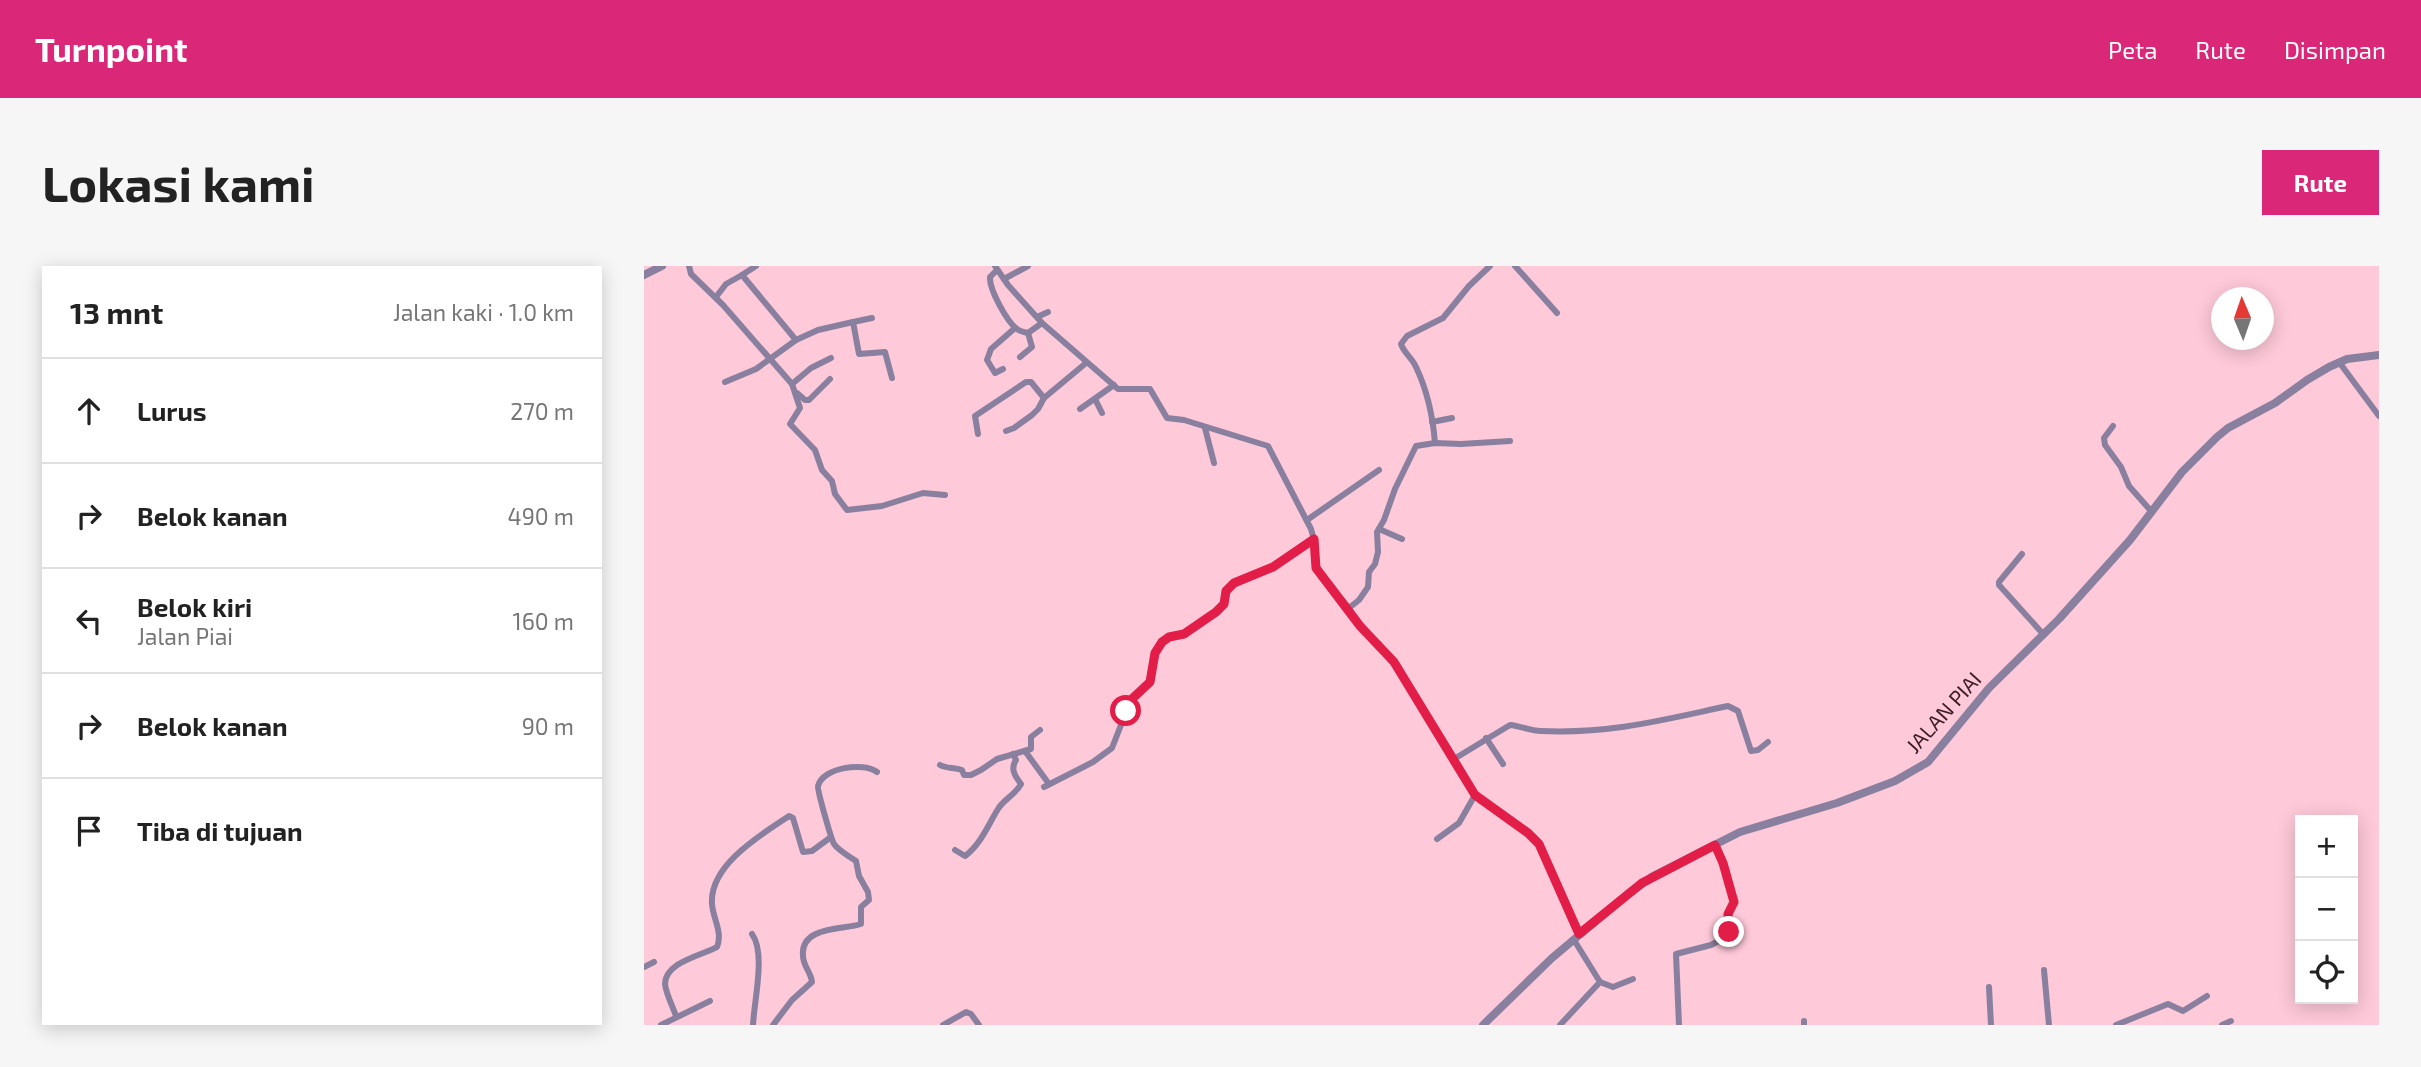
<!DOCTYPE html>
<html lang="id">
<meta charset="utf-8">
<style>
body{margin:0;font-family:"Exo 2",sans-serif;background:#f6f6f6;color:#222}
.controls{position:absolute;right:21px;bottom:21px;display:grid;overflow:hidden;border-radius:0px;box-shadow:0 4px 18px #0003}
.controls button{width:63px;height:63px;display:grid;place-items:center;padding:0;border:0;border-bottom:2px solid #e0e0e0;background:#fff;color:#222;font:35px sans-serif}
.compass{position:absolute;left:1567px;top:21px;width:63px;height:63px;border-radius:50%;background:#fff;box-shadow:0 4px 18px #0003;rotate:358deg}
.stop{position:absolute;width:21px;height:21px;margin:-16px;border:5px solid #e11d48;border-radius:50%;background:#fff}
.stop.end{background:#e11d48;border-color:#fff;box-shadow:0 2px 7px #0008}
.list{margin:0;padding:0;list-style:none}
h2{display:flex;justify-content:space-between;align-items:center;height:91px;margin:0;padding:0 28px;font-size:30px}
h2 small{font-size:23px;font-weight:400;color:#767676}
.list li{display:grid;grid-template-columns:46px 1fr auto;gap:21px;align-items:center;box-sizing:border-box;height:105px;padding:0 28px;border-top:2px solid #e0e0e0}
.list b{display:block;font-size:26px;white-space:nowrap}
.list p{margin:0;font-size:23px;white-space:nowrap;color:#767676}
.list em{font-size:23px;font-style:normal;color:#767676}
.icon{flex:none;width:38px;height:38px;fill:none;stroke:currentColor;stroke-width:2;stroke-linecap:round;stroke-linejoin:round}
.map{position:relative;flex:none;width:1735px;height:759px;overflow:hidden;border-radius:0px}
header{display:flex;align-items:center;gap:42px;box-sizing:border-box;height:98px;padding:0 35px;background:#db2777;color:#fff}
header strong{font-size:33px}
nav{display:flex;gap:38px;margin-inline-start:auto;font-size:24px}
.intro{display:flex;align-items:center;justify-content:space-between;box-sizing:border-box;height:168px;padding:0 42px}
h1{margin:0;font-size:49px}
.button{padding:18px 32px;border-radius:0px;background:#db2777;color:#fff;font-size:24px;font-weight:700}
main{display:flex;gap:42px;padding:0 42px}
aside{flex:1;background:#fff;border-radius:0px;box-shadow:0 4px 18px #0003}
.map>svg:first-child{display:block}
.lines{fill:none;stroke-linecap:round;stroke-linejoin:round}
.minor{stroke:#897f9e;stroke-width:6}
.tertiary{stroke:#897f9e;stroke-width:8}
.route{stroke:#e11d48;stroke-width:9}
.labels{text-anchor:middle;stroke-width:7;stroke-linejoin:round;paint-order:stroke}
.street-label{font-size:21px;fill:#3c1c27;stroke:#fec9d9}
</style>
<header>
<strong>Turnpoint</strong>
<nav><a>Peta</a><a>Rute</a><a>Disimpan</a></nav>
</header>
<div class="intro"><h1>Lokasi kami</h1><a class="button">Rute</a></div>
<main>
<aside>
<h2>13 mnt<small>Jalan kaki · 1.0 km</small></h2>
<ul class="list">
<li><svg class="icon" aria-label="ahead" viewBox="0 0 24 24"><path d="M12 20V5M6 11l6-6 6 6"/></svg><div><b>Lurus</b></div><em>270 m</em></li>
<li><svg class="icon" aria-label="right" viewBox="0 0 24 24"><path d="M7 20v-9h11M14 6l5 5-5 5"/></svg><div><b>Belok kanan</b></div><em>490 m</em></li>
<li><svg class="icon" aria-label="left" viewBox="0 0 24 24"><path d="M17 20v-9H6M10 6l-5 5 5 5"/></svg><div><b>Belok kiri</b><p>Jalan Piai</p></div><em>160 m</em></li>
<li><svg class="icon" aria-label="right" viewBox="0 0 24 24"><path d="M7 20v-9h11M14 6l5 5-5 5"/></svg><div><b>Belok kanan</b></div><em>90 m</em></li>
<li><svg class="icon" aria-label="arrive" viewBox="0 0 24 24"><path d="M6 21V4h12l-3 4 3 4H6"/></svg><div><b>Tiba di tujuan</b></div></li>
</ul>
</aside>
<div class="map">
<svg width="1735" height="759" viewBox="0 0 1735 759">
<rect width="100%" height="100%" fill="#fec9d9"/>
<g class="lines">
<!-- minor -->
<g class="minor">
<path d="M45 0 47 8 79 39 148 118 167 102 187 92"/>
<path d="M351 0 364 19 398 57 474 123H506L523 152 540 154 624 180 667 263 671 277V297L681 315 705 342 716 360 750 396 831 529 877 561 896 578 935 669"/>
<path d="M871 0 913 47"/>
<path d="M353 4 346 11C345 23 363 56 373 63 375 65 380 66 384 67L398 57"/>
<path d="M98 9 112 0"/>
<path d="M360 13 384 0"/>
<path d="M72 31 82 18 98 9 152 74 112 103 81 116"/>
<path d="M393 51 404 46"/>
<path d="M209 56 228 52"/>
<path d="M152 74 174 64 209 56 215 88 241 86 248 112"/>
<path d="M376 91 388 81 384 67"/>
<path d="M1695 96 1735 150"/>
<path d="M359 103 351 107 343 94 347 83 371 62"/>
<path d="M148 118 156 142 146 158 171 184 178 204 188 215 191 228 203 244 238 240 279 227 301 229"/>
<path d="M153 127 161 134H165L186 113"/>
<path d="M451 133 458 147"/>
<path d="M436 143 470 119"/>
<path d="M788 156 808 152"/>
<path d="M1469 160 1460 172 1461 179 1477 201 1485 220 1507 245"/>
<path d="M561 162 570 197"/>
<path d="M362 165 370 162 388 149 394 143 400 132 442 97"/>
<path d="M334 168 331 150 382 116H387L400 132"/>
<path d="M791 177C789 152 783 124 772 101 768 92 760 87 757 78L763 70 799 52 825 20 846 0"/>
<path d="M663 254 735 204"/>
<path d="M735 263 758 273"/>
<path d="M1378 288 1355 316V319L1400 369"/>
<path d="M705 342 715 334 724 321 725 306 731 298 734 286 733 266 740 254 751 223 772 180 791 177 817 178 866 175"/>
<path d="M842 472 859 498"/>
<path d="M381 485 405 518"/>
<path d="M810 493 866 459C877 460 886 465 897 465 967 468 1018 454 1084 440L1094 445 1107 485 1114 484 1124 476"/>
<path d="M296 499C303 503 310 501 318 504L320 509H327L337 504 353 493 387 483V471L396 464"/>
<path d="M400 521 449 496 468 482 486 436 506 416 511 387 518 376 525 371 540 368 572 346 580 338 582 325 590 317 630 301 670 273"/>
<path d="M793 573 815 557 831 529"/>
<path d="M311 584 321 590C337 578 344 559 354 543 360 533 371 529 377 518 371 510 366 503 372 494L369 488"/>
<path d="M108 668C122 687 110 735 109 759"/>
<path d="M930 674 956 716"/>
<path d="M0 701 10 696"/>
<path d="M1400 704 1405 759"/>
<path d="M1345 721 1347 759"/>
<path d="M32 750C29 741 22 728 21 718 21 696 59 689 73 681 79 666 69 653 68 638 65 599 118 568 145 550L149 552 159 586 168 585 187 571"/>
<path d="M1160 755V759"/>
<path d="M17 759 66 735"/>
<path d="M129 759 148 734 168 716C167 706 159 700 159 690 156 660 199 664 217 658V641L225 634 224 626 215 610 212 595C205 590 195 585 190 578 187 573 173 523 174 520 179 501 220 496 233 506"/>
<path d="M299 759 322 746 327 748 335 759"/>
<path d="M916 759 956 716 969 721 989 713"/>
<path d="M1035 759 1032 688 1067 679 1082 671 1085 666 1084 648 1090 636 1079 597 1071 578"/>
<path d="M1472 759 1524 738 1539 745 1563 730"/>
<path d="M1578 759 1587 755"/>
</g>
<!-- tertiary -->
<g class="tertiary">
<path d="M0 9 18 0"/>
<path d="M839 759 908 692 984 628 1009 610 1096 566 1193 537 1251 515 1284 496 1345 422 1415 353 1486 274 1538 206 1573 171 1584 162 1631 137 1663 114 1685 101 1703 93 1735 89"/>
</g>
</g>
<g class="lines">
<!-- route -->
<path class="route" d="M482 445 489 432 506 416 511 387 518 376 525 371 540 368 572 346 580 338 582 325 590 317 629 301 670 273 672 302 716 360 750 396 831 529 884 567 895 578 935 668 998 617 1071 579 1079 597 1090 636 1084 648 1085 666"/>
</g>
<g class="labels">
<!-- street labels -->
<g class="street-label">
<text transform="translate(1300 447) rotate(-48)" y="7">JALAN PIAI</text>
</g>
</g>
</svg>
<div class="controls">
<button>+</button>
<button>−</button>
<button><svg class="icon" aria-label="locate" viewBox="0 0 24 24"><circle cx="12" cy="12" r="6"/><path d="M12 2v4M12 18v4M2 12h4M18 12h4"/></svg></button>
</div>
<svg class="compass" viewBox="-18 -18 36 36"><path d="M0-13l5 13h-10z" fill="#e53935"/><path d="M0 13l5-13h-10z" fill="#767676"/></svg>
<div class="stop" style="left:482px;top:445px"></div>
<div class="stop end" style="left:1085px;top:666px"></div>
</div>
</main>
